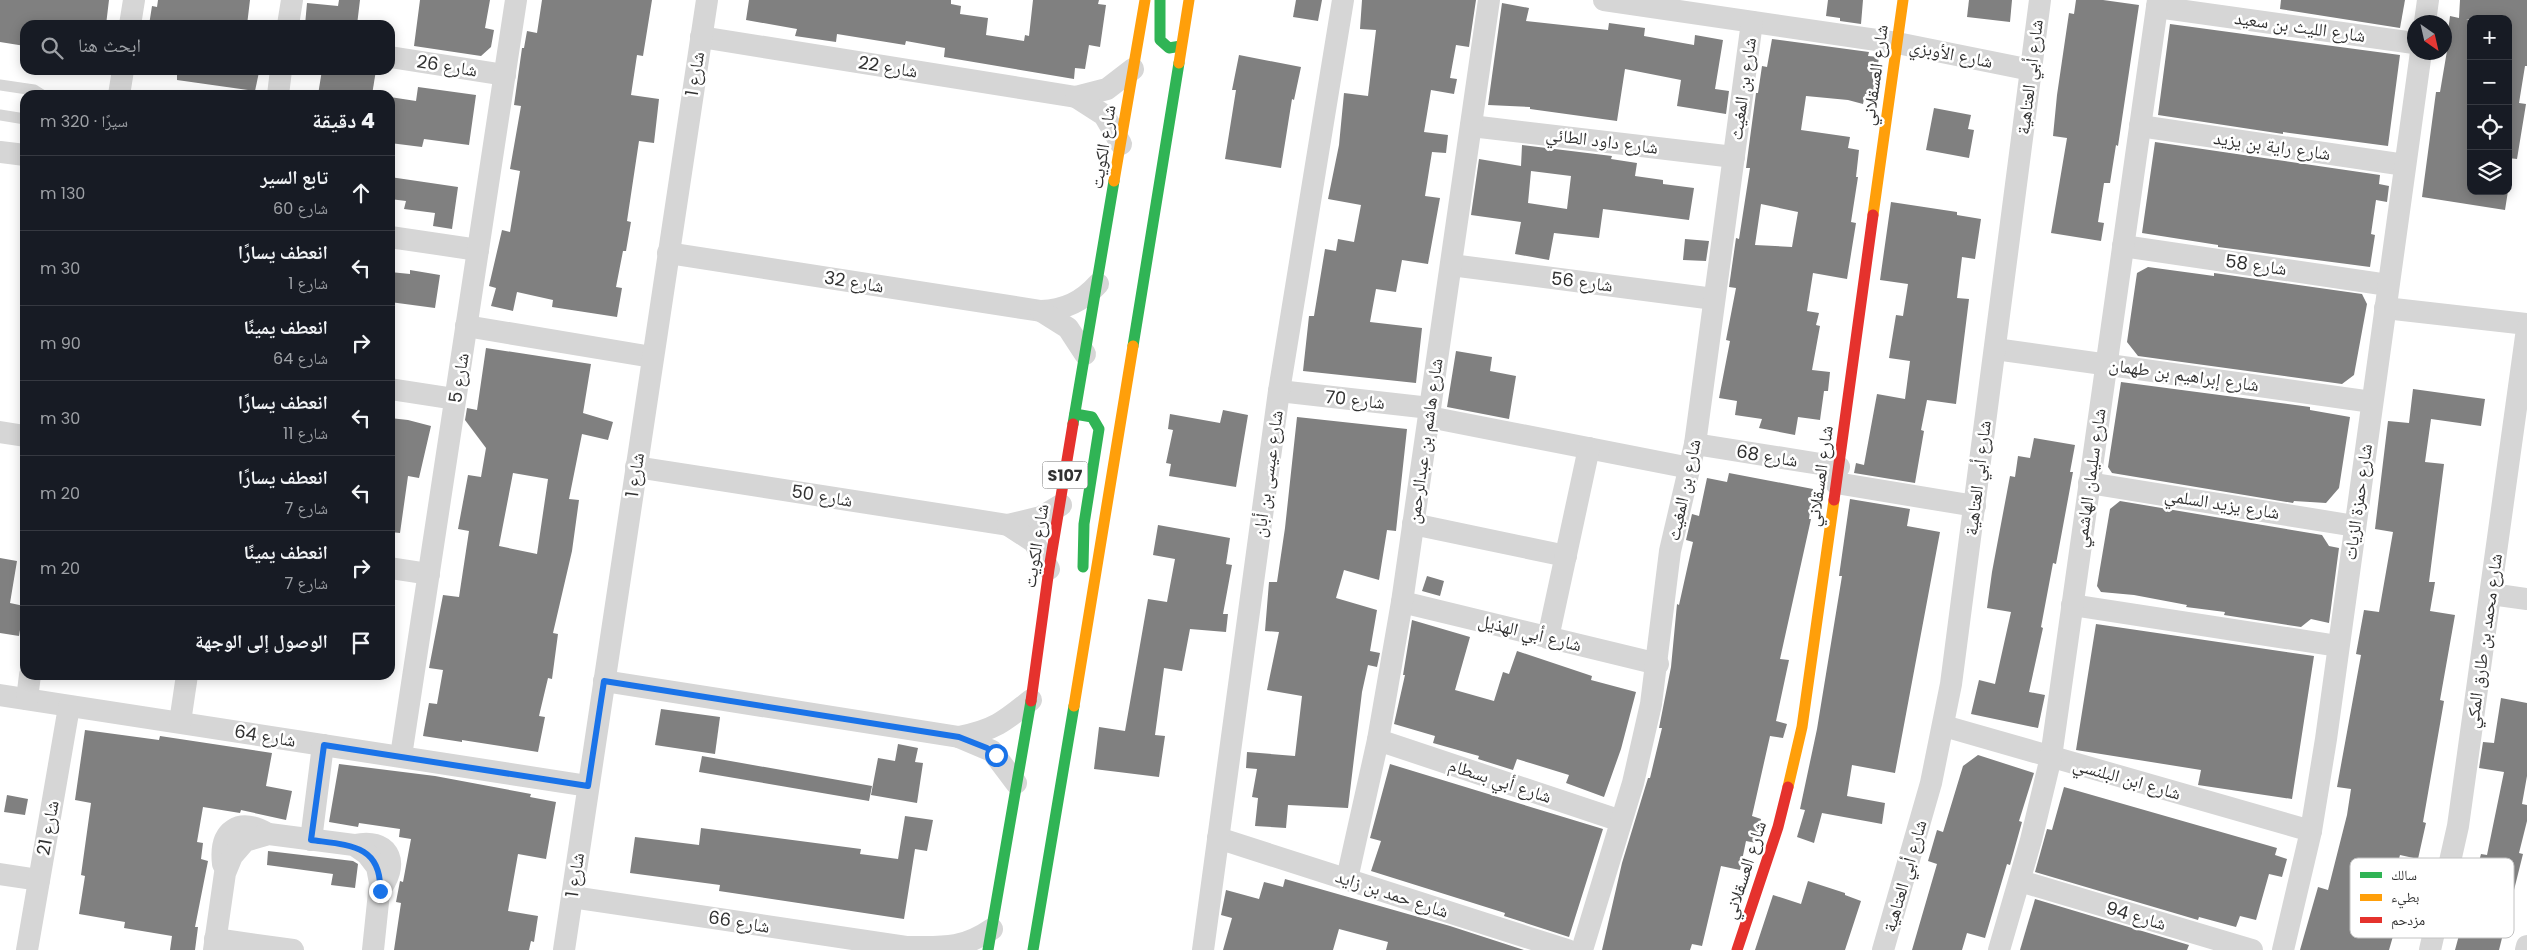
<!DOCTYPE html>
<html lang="ar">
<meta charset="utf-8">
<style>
body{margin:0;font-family:Poppins,"Noto Naskh Arabic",sans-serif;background:#242831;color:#f1f3f6;direction:rtl}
.controls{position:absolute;right:15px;top:15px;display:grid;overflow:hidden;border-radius:10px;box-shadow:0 2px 12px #0003}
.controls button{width:45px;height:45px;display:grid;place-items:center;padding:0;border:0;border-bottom:1px solid #363941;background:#171b24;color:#f1f3f6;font:25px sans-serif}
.compass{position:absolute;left:2407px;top:15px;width:45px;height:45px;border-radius:50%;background:#171b24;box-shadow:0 2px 12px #0003;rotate:146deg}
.stop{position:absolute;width:15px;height:15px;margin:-11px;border:4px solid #1a73e8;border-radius:50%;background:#fff}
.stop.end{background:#1a73e8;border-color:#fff;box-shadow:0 1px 5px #0008}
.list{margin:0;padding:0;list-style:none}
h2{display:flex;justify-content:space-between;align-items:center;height:65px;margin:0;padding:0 20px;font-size:21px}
h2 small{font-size:16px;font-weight:400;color:#9ea1a6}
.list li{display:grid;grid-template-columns:32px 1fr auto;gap:15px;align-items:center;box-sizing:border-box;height:75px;padding:0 20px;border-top:1px solid #363941}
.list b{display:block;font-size:19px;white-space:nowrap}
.list p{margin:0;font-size:16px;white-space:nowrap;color:#9ea1a6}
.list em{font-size:16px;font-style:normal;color:#9ea1a6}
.icon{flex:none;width:28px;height:28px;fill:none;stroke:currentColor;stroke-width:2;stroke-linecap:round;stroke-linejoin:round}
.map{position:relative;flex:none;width:2527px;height:950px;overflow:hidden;direction:ltr}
.search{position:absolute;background:#171b24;box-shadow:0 2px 12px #0003;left:20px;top:20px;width:375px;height:55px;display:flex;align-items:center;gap:12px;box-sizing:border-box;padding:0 18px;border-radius:15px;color:#9ea1a6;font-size:19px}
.panel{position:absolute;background:#171b24;box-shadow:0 2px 12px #0003;left:20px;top:90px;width:375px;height:590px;border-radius:15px;direction:rtl}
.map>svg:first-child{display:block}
.building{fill:#808080;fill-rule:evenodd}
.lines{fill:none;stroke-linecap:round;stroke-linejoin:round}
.lane{stroke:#d6d6d6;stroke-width:11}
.street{stroke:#d6d6d6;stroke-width:22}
.fast{stroke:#30b455;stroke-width:11}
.slow{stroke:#ff9f0a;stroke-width:11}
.jam{stroke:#e5322d;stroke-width:11}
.route{stroke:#1a73e8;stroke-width:6}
.labels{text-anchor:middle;stroke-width:5;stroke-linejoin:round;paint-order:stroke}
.shield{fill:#fff;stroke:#707070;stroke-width:1}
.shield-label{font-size:16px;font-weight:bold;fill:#323232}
.street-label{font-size:18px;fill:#323232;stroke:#fff}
.key{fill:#fff;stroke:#c2c2c2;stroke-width:1}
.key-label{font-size:14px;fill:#323232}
</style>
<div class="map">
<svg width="2527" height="950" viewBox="0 0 2527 950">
<rect width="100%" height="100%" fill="#fff"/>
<!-- building -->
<g class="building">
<path d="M0 0H109L106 25H25V46L0 42Z"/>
<path d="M158 0H250L247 25H149L152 6 157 7Z"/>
<path d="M339 0H360L357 25H305L307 3 338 6Z"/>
<path d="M420 0H490L485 28 494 30 491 47 481 56 414 46Z"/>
<path d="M542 0H652L643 56 637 55 631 95 659 99 654 143 639 141 627 221 631 222 626 251H623L616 287 622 288 617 317 552 307 553 300 517 292 513 311 491 306 496 288 489 286 502 230 510 232 520 171 510 169 521 106 514 105 522 48H524L527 31 537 33Z"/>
<path d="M749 0H951V4L961 6 960 14 988 18 986 35 1024 41 1025 35 1029 36 1033 0H1099L1098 4 1106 5 1100 47 1089 45 1085 69 1075 68 1074 79 944 57 945 48 906 41 905 45 837 34 836 42 795 36 797 29 746 20Z"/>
<path d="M1296 0H1322L1318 21 1293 17Z"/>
<path d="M1362 0H1476L1469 47 1456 45 1450 78 1457 79 1454 94 1431 90 1424 132 1448 135 1446 153 1432 152 1425 196 1440 198 1428 264 1402 260 1396 292 1376 289 1370 322 1422 328 1416 383 1303 371 1309 316H1314L1325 249 1336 251 1338 239 1354 242 1361 205 1328 199 1339 145 1344 93 1368 96 1376 30 1360 29Z"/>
<path d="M1828 0H1863L1861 24 1840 21V18L1826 16Z"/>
<path d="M1969 0H2012L2010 22 1967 17Z"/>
<path d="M2076 0H2103L2139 5 2118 146 2116 145 2110 183H2104L2098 222 2104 223 2101 241 2051 233 2067 138 2053 136 2057 95 2069 13 2074 14Z"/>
<path d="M2281 0H2405L2400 28 2280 9Z"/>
<path d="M2460 0H2527V66H2525L2519 103 2526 104 2517 159 2508 158V19H2466L2471 20V191H2508L2505 210 2422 197 2436 92H2440L2449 39H2447L2450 16 2459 18Z"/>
<path d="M1502 3 1529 8 1526 21 1608 30 1609 23 1645 28 1644 36 1694 45 1695 35 1723 40 1715 89 1729 91 1726 114 1677 106 1681 80 1625 69 1617 121 1530 109V107L1488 105Z"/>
<path d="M2170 24 2400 55 2388 146 2283 132V134L2158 115Z"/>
<path d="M1772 39 1869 52 1868 56 1879 57 1874 94H1865L1863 104 1848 100 1806 96 1801 130 1850 137 1848 148 1859 150 1856 177H1858L1851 222 1856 223 1847 279 1813 273 1807 311 1819 313 1816 325 1820 326 1812 370 1830 372 1828 391H1824L1820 420 1798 417 1795 435 1759 428 1762 419 1735 415 1737 401 1719 398 1730 341 1726 340 1736 288 1729 287 1736 238 1739 239 1750 168H1746L1756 93H1758L1762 66 1767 67ZM1761 204 1798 212 1792 247 1755 245Z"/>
<path d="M1239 55 1301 67 1294 100 1292 99 1281 168 1225 159 1236 90H1232Z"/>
<path d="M177 70H249L259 72 255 91 177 80Z"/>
<path d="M322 70H376L372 95H318Z"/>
<path d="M418 87 476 95 469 145 424 139 422 147 390 143V97L416 101Z"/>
<path d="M1934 108 1971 115 1968 129 1974 130 1969 158 1926 150Z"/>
<path d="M2155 142 2380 175 2379 184 2389 186 2387 202 2376 200 2371 234 2375 235 2370 267 2218 247V245L2142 233Z"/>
<path d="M1522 145 1612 156 1611 159 1637 163 1635 176 1663 180V184L1694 188 1689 220 1603 209 1599 238 1554 233 1549 260 1515 254 1521 222 1471 215 1479 159 1521 166ZM1531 171 1571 176 1567 209 1528 203Z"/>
<path d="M390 177 458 187 452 229 433 226 435 213 404 209 406 201 390 199Z"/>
<path d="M1891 202 1957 212V215L1981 219 1975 259 1962 257 1957 298 1969 299 1956 404 1927 400 1921 430 1924 431 1915 483 1854 473 1856 463 1864 465 1877 394 1905 399 1910 361 1889 358 1896 315 1903 316 1908 284 1880 280Z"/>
<path d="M1685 239 1709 241 1706 261 1683 260Z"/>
<path d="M2148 267 2214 276V273L2362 294 2367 304 2354 375 2342 384 2138 356 2127 342 2137 273Z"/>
<path d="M410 270 440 275 435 308 390 302V272L410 274Z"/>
<path d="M486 348 591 364 583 413 613 422 608 440 582 434 569 499 579 500 572 551 553 633 558 634 552 679 548 678 539 716 545 717 538 752 462 740V742L423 736 429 703 437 704 443 670 429 668 443 595 459 597 469 531 458 529 468 475 481 477 486 448 465 420 467 408 477 410ZM513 473 548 479 537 554 499 546Z"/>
<path d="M1456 351 1492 357 1490 371 1516 376 1509 419 1447 407Z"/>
<path d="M2121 382 2310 407V410L2350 417 2339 488 2326 503 2294 501 2293 503 2112 473 2108 467Z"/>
<path d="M2413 389 2485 399 2481 426 2431 419 2425 462 2444 464 2429 582H2435L2430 611 2455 615 2440 700 2444 701 2423 822 2426 823 2418 859 2400 855 2392 884 2407 888 2389 950H2300L2318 887 2328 890 2347 815 2351 789 2337 787 2361 655 2356 654 2364 610 2379 612 2393 532 2375 529 2388 421 2409 423Z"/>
<path d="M1223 410 1248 415 1236 487 1169 476 1171 464 1166 463 1173 430 1168 429 1170 414 1220 423Z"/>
<path d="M1297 417 1407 429 1396 531 1387 530 1379 580 1344 570 1336 598 1377 610 1370 651 1380 653 1377 667 1368 665 1362 692 1348 808 1288 805 1286 828 1255 826 1258 798 1252 797 1257 769 1246 768 1247 752 1295 756 1302 696 1267 690 1279 632 1265 631 1269 582H1277L1285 528Z"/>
<path d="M390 418 408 420 431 426 419 478 408 476 400 533 390 532Z"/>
<path d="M2034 438 2075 445 2070 472H2073L2056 564 2053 563 2041 627 2043 628 2029 692 2045 695 2038 728 1971 714 1979 680 1995 684 2011 612 1987 608 1992 572 2010 476 2015 477 2018 456 2030 458Z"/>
<path d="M1729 473 1813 489 1809 519H1811L1780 659 1789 660 1776 721 1787 724 1783 738 1770 736 1752 816 1761 819 1756 843 1746 841 1740 870 1721 866 1702 946 1692 944 1690 950H1602L1622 863 1648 778H1650L1662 728H1659L1671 667 1677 604 1679 605 1693 542 1686 540 1692 514 1699 516 1707 478 1727 482Z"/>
<path d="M1850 499 1910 509 1907 526 1940 532 1895 773 1852 765 1847 796 1885 803 1882 824 1822 813 1814 843 1797 837 1805 810 1800 809 1817 729 1842 576H1839Z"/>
<path d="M2120 501 2322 535 2329 546 2339 548 2329 623 2311 619 2301 627 2224 615 2225 612 2186 607 2187 605 2134 595 2101 592 2097 586 2110 509Z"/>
<path d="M1158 525 1230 538 1226 564 1232 565 1223 614H1228L1226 632 1190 629 1182 671 1164 668 1155 735 1165 736 1159 777 1094 769 1099 727 1125 731 1148 599 1167 602 1175 559 1153 555Z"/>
<path d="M0 558 17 561 10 603 24 606 19 636 0 633Z"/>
<path d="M1427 576 1444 581 1440 596 1422 591Z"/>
<path d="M1412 620 1470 637 1455 690 1494 701 1503 672 1509 674 1517 651 1592 676 1591 680 1636 692 1621 749 1604 797 1566 783 1569 775 1517 759 1513 770 1478 759 1479 756 1433 743 1435 736 1394 724 1405 675H1403Z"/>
<path d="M2096 624 2314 656 2292 799 2198 785 2201 770 2076 750Z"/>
<path d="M2501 698 2527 703V776L2522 804 2527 805V821L2519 853 2523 854 2499 950H2455L2481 854 2487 855 2504 772 2479 768 2483 742 2494 743Z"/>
<path d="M661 709 720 717 715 754 655 745Z"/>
<path d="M85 730 159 740 160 736 272 753 266 786 292 791 286 820 241 810 240 813 203 807 197 842 203 843 201 859 208 861 195 927H198L195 950H170L172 936 124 928 125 922 79 914 85 876 81 875 91 803 75 800Z"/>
<path d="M898 744 918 748 915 762 923 763 917 803 871 795 878 758 895 761Z"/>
<path d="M1978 755 2034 773 2019 821 2022 822 2010 865 2007 864 1985 938 1967 933 1962 950H1912L1937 864 1928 861 1937 830 1943 832 1963 766Z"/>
<path d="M702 756 872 786 869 801 699 772Z"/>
<path d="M339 764 435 776 531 794 530 797 556 802 546 859 518 854 508 911 538 916 534 942 531 941 529 950H394L401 903 396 902 400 881 403 882 411 839 399 837 400 829 359 823 358 827 329 822Z"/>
<path d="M1390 764 1603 829 1569 937 1504 916 1505 913 1371 871 1381 841 1370 838Z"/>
<path d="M2064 787 2277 848 2275 855 2287 859 2282 877 2269 874 2256 920 2240 916 2236 927 2199 917 2198 920 2035 872 2047 829 2052 830Z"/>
<path d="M7 795 28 799 25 815 4 812Z"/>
<path d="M905 816 933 820 927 851 915 849 904 919 719 891 720 885 630 873 635 837 699 845 701 828 861 849 860 854 898 859Z"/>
<path d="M268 851 353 861 358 864 355 888 331 885 333 874 267 865Z"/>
<path d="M1285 879 1450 926 1524 950H1386L1388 942 1339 929 1333 950H1223L1232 918 1221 915 1226 890 1259 899 1264 882 1283 887Z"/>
<path d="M1808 881 1845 893V895L1861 901 1845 950H1755L1773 895 1801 904Z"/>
<path d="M2035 899 2189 945 2187 950H2020Z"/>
</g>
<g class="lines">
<!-- lane -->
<g class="lane">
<path d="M0 85 34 90 42 95"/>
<path d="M0 115 25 119"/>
</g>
<!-- street -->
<g class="street">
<path d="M1604 0 1897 43 2031 70"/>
<path d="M2157 7 2414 43"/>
<path d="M2425 22 2428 0"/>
<path d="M130 25 134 0"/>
<path d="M288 25 292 0"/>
<path d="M701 37 1076 97 1107 89 1133 69"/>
<path d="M390 57 505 75"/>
<path d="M119 95 123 70"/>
<path d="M278 95 281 70"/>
<path d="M1076 97 1104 115 1121 144"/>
<path d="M1471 126 1734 157"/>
<path d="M2140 126 2405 165"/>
<path d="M0 152 25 155"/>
<path d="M390 237 478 250"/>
<path d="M2123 246 2388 285"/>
<path d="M668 253 1041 311C1064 310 1082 302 1098 284"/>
<path d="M1451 265 1714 299"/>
<path d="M2385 308 2527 324"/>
<path d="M1041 311 1068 328 1085 354"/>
<path d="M466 326 652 357"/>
<path d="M1995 349 2372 402"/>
<path d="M390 389 455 399"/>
<path d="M1279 391 1430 408"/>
<path d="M1429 417 1690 468"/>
<path d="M0 432 25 436"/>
<path d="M1695 444 1839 467"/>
<path d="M636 467 1008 525 1041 517 1061 505"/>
<path d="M1836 483 1975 506"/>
<path d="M2089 483 2355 526"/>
<path d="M1413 524 1566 556"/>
<path d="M1008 525 1034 542 1049 569"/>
<path d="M390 568 429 574"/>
<path d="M2491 594 2527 599"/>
<path d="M1402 602 1658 664"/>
<path d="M2072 605 2338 646"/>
<path d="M1548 638 1589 448"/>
<path d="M604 681 959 737 992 751 1016 783"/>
<path d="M0 695 588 786"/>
<path d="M27 699 30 675"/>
<path d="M180 722 187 675"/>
<path d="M1944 726 2311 831"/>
<path d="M959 737C994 730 1004 722 1031 700"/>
<path d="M1378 740 1621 821"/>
<path d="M401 756 516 0"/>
<path d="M1218 838 1567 950"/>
<path d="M311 840 323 745"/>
<path d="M355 845C387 838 400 860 382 887"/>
<path d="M223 864C219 830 239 817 268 834"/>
<path d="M0 874 39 880"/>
<path d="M1347 879 1378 740 1402 602 1489 0"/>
<path d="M2020 881 2252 950"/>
<path d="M572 897 906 947C941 947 962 950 992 929"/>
<path d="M215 939 293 950"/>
<path d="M27 950 69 707"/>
<path d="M214 950 225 873 232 856 245 841 269 834 354 845 367 854 377 867 380 883 373 950"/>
<path d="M564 950 707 0"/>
<path d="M1203 950 1279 391 1343 0"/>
<path d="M1582 950 1633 783 1651 704 1670 551 1695 444 1752 22"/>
<path d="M1883 950 1931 783 1951 684 2040 0"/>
<path d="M1999 950 2031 840 2051 757 2158 0"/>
<path d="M2283 950 2311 831 2326 739 2421 52"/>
<path d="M2430 950 2458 826 2527 329"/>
<path d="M2526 950 2527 946"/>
</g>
<!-- fast -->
<g class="fast">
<path d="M1160 0V40L1169 48 1181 46"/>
<path d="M1133 346 1179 63"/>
<path d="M1075 414 1092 417 1099 429 1084 524 1083 567"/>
<path d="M1073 424 1114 181"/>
<path d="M988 950 1031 701"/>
<path d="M1033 950 1074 706"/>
</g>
<!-- slow -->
<g class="slow">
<path d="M1179 63 1189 0"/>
<path d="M1114 181 1145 0"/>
<path d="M1873 215 1903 0"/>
<path d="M1074 706 1133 346"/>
<path d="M1788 787 1802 727 1834 500"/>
</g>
<!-- jam -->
<g class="jam">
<path d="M1834 500 1873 215"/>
<path d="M1031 701 1049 569 1073 424"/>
<path d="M1737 950 1778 827 1788 787"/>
</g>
</g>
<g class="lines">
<!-- route -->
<path class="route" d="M380 891C382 844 347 845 311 840L324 745 588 786 604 681 959 737 987 748 996 755"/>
</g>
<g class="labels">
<!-- shield labels -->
<rect class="shield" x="1042.5" y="461.5" width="45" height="27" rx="4"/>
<g class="shield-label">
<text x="1065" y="481">S107</text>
</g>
<!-- street labels -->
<g class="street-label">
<text transform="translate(2300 27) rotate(8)" y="6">شارع الليث بن سعيد</text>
<text transform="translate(1951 54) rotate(11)" y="6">شارع الأوبزي</text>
<text transform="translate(447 66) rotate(9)" y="6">شارع 26</text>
<text transform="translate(888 67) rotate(9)" y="6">شارع 22</text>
<text transform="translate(695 74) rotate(-81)" y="6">شارع 1</text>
<text transform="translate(1875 75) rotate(-82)" y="6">شارع العسقلاني</text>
<text transform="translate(2030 77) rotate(-83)" y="6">شارع أبي العتاهية</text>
<text transform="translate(1743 89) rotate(-82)" y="6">شارع بن المغيث</text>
<text transform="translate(1602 141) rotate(7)" y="6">شارع داود الطائي</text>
<text transform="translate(2272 146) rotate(8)" y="6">شارع راية بن يزيد</text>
<text transform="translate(1103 147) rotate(-81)" y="6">شارع الكويت</text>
<text transform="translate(2256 265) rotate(8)" y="6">شارع 58</text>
<text transform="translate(854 282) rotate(9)" y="6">شارع 32</text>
<text transform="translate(1582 282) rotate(7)" y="6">شارع 56</text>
<text transform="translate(2184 375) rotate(8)" y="6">شارع إبراهيم بن طهمان</text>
<text transform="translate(459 378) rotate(-81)" y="6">شارع 5</text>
<text transform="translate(1355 400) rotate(6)" y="6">شارع 70</text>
<text transform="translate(1425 441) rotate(-82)" y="6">شارع هاشم بن عبدالرحمن</text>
<text transform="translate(1767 456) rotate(9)" y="6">شارع 68</text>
<text transform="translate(1268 474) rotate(-82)" y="6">شارع عيسى بن أبان</text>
<text transform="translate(635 475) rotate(-82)" y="6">شارع 1</text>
<text transform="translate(1820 476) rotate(-82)" y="6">شارع العسقلاني</text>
<text transform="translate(1978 478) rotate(-83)" y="6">شارع أبي العتاهية</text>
<text transform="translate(2090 478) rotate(-82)" y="6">شارع سليمان الهاشمي</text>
<text transform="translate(1684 490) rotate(-78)" y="6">شارع بن المغيث</text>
<text transform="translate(822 496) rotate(9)" y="6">شارع 50</text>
<text transform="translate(2358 502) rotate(-82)" y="6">شارع حمزة الزيات</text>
<text transform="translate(2222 504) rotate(9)" y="6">شارع يزيد السلمي</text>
<text transform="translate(1036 546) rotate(-81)" y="6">شارع الكويت</text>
<text transform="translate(1530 633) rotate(14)" y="6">شارع أبي الهذيل</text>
<text transform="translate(2484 641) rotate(-82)" y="6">شارع محمد بن طارق المكي</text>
<text transform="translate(265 736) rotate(9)" y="6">شارع 64</text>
<text transform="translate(2127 779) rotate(16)" y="6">شارع ابن البلنسي</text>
<text transform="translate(1500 781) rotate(18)" y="6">شارع أبي بسطام</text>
<text transform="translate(48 828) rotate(-80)" y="6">شارع 21</text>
<text transform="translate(1745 870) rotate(-72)" y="6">شارع العسقلاني</text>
<text transform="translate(575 875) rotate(-82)" y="6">شارع 1</text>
<text transform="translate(1905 876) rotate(-74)" y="6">شارع أبي العتاهية</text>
<text transform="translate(1392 894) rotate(18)" y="6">شارع حمد بن زايد</text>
<text transform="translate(2136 916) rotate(16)" y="6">شارع 94</text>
<text transform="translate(739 922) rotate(9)" y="6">شارع 66</text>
</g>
</g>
<!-- legend -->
<rect x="2350" y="858" width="164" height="80" rx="8" class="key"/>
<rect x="2360" y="872" width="22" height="6" fill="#30b455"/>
<rect x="2360" y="894" width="22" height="7" fill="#ff9f0a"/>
<rect x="2360" y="917" width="22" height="6" fill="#e5322d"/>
<g class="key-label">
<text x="2391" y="880">سالك</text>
<text x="2391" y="902">بطيء</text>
<text x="2391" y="925">مزدحم</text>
</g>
</svg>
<div class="controls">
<button>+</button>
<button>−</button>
<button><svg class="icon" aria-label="locate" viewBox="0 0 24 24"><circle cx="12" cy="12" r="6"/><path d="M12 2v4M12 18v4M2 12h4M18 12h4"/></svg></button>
<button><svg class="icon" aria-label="layers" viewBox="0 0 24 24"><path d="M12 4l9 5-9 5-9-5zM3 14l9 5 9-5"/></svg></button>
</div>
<svg class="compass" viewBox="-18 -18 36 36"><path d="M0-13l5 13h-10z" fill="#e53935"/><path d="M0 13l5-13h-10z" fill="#9ea1a6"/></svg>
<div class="stop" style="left:996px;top:755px"></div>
<div class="stop end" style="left:380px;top:891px"></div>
<div class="search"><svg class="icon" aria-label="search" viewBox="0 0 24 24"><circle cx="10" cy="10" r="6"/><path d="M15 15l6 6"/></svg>ابحث هنا</div>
<section class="panel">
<h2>4 دقيقة<small>سيرًا · 320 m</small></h2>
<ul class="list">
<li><svg class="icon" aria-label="ahead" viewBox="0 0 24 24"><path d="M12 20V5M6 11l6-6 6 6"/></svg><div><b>تابع السير</b><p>شارع 60</p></div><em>130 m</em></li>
<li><svg class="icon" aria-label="left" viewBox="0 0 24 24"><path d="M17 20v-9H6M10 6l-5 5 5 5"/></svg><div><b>انعطف يسارًا</b><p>شارع 1</p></div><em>30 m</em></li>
<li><svg class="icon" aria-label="right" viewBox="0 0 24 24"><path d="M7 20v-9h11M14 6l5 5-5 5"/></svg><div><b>انعطف يمينًا</b><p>شارع 64</p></div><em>90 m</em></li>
<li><svg class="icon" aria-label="left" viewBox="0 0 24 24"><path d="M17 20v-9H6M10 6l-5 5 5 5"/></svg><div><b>انعطف يسارًا</b><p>شارع 11</p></div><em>30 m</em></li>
<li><svg class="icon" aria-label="left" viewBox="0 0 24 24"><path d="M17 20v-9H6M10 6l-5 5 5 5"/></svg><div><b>انعطف يسارًا</b><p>شارع 7</p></div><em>20 m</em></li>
<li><svg class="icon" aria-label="right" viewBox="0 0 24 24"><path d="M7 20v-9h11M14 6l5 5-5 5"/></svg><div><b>انعطف يمينًا</b><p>شارع 7</p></div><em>20 m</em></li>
<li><svg class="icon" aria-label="arrive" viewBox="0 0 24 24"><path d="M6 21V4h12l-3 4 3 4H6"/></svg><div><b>الوصول إلى الوجهة</b></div></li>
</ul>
</section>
</div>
